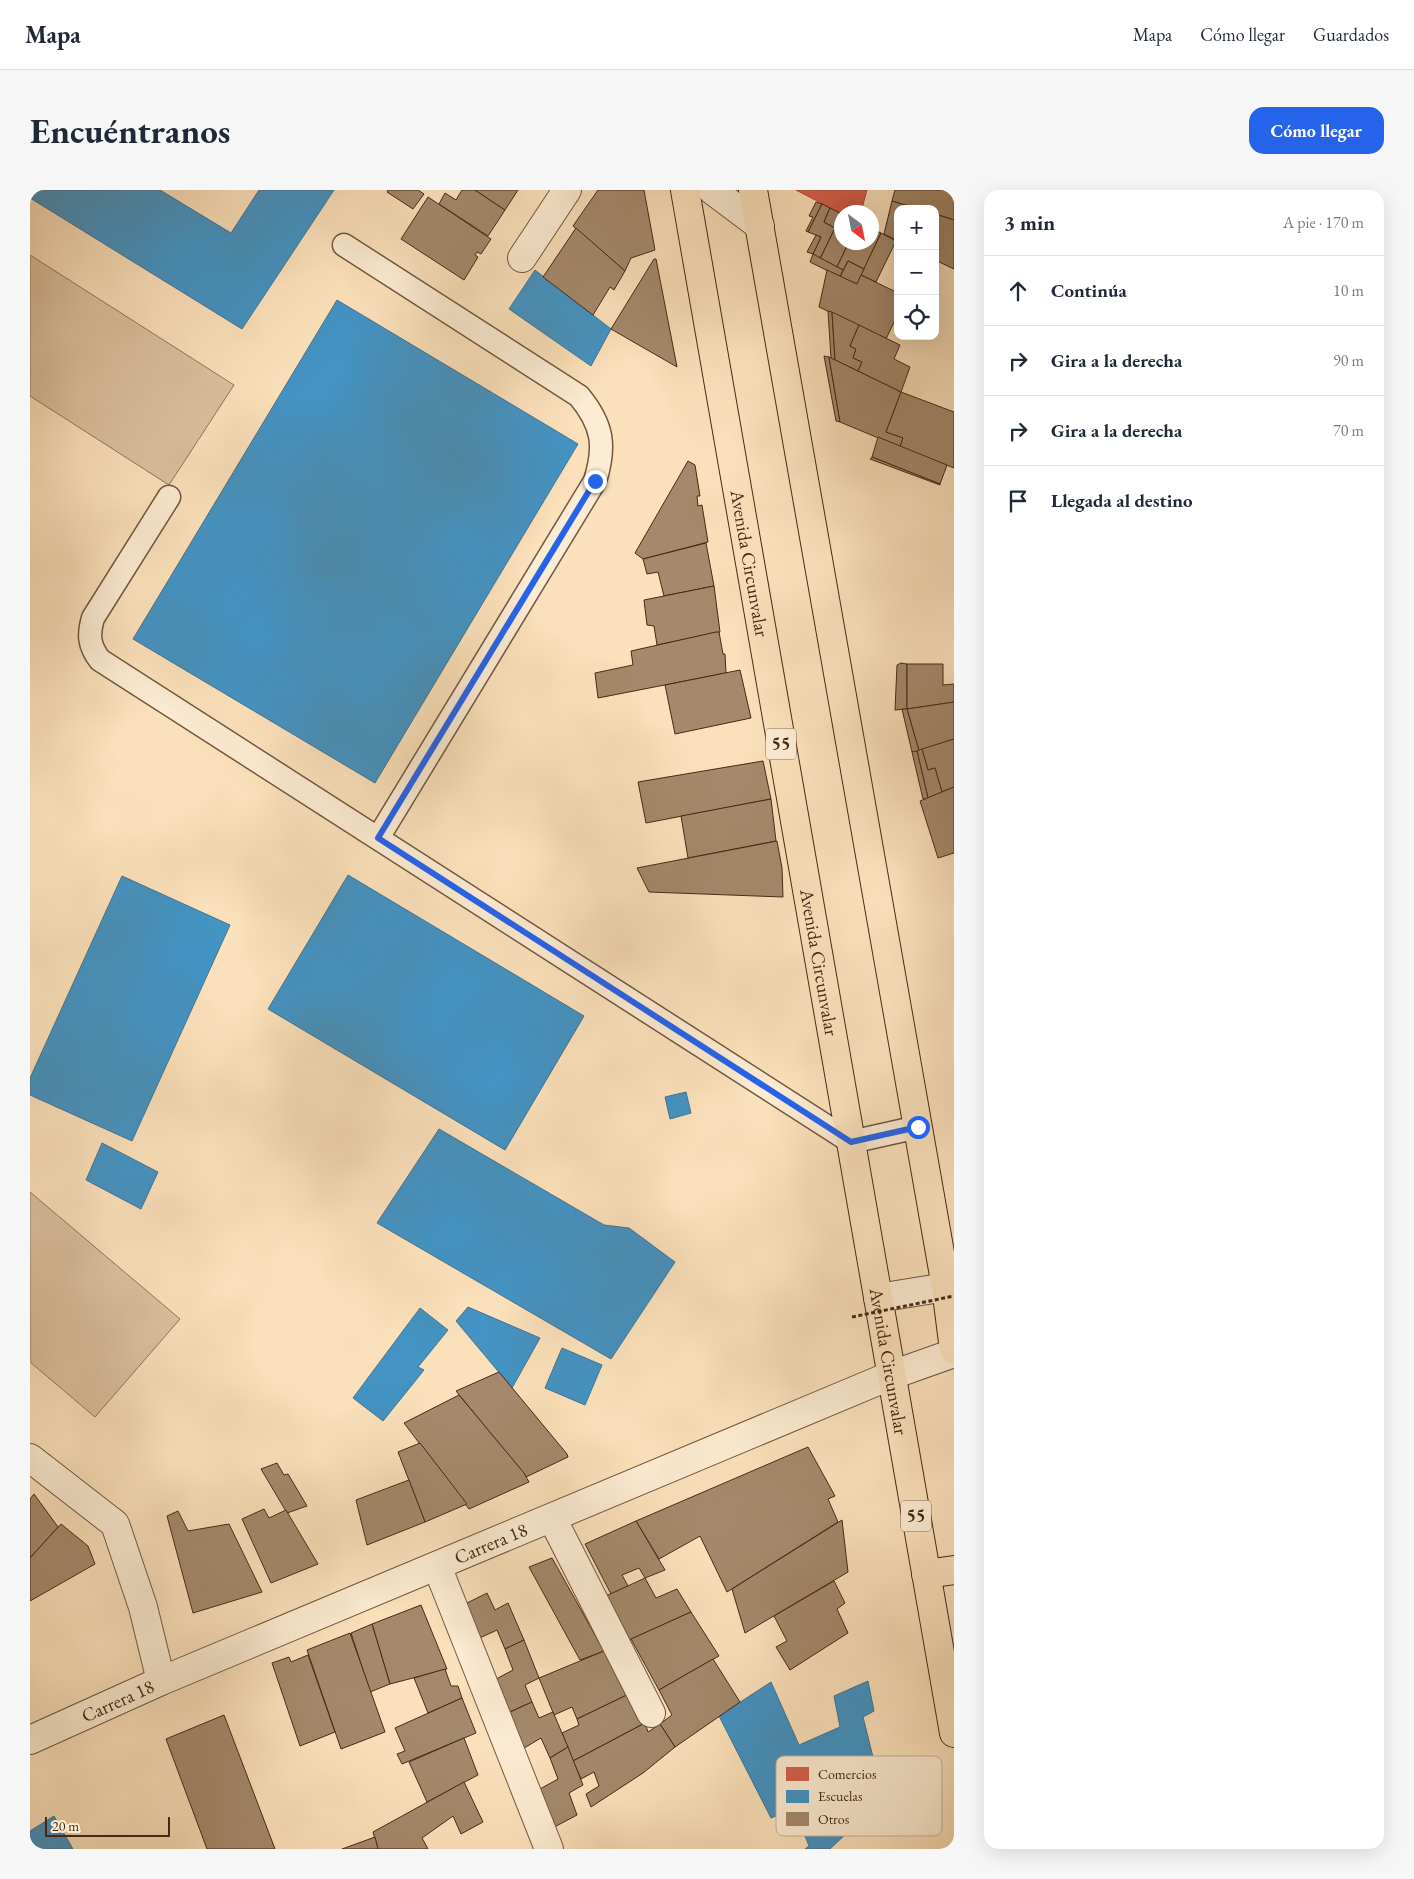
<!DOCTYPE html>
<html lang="es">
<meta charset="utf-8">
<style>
body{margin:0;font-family:"EB Garamond",serif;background:#f6f6f7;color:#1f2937}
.controls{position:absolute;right:15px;top:15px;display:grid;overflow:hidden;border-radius:10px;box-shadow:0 5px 20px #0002}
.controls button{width:45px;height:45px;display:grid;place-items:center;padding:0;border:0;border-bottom:1px solid #e0e1e3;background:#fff;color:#1f2937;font:25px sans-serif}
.compass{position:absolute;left:804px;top:15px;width:45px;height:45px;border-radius:50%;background:#fff;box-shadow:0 5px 20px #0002;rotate:148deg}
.scale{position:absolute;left:15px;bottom:12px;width:125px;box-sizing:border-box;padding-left:5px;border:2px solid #452916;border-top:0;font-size:14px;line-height:18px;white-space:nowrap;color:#452916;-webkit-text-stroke:4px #fcecd3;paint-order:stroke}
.stop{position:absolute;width:15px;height:15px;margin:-11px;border:4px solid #2563eb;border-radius:50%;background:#fff}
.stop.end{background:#2563eb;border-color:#fff;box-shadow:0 1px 5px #0008}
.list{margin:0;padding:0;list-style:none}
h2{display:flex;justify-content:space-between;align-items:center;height:65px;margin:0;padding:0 20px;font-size:21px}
h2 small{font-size:16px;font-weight:400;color:#747a83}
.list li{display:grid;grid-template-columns:32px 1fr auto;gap:15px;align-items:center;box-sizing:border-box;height:70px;padding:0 20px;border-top:1px solid #e0e1e3}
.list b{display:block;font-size:19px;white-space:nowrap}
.list em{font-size:16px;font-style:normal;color:#747a83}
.icon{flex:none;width:28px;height:28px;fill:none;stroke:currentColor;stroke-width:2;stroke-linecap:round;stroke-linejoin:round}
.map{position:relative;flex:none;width:924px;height:1659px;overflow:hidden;border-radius:15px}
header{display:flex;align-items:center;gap:30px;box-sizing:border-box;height:70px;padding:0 25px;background:#fff;border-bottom:1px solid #e0e1e3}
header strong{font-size:24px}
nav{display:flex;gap:28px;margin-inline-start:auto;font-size:18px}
.intro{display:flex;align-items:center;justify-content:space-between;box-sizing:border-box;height:120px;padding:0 30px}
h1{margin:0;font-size:35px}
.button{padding:12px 22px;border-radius:15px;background:#2563eb;color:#fff;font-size:18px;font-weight:700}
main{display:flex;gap:30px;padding:0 30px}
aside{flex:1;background:#fff;border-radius:15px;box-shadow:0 5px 20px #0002}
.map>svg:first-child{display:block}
.green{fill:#dcc29f;stroke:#90765a}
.shops{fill:#d6604d;stroke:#aa503c}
.schools{fill:#4393c3;stroke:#44738f}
.building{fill:#a4896c;stroke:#452916}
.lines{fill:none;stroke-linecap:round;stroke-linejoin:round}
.lane-casing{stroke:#72573f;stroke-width:25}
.street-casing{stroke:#72573f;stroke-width:30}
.highway-casing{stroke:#452916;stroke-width:30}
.lane{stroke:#fcecd3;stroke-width:22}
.street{stroke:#fcecd3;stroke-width:28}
.highway{stroke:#fbe1bb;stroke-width:28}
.path-bridge{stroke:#452916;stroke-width:3;stroke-dasharray:4 2.5;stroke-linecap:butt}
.route{stroke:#2563eb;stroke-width:6}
.labels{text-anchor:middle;stroke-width:5;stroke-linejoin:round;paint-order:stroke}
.shield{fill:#fcecd3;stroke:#7c644f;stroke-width:1}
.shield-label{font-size:18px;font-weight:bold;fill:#452916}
.street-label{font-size:19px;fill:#452916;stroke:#fcecd3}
.key{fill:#fcecd3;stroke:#c5b29a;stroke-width:1}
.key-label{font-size:14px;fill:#452916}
</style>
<header>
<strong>Mapa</strong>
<nav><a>Mapa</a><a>Cómo llegar</a><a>Guardados</a></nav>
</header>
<div class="intro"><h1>Encuéntranos</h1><a class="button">Cómo llegar</a></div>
<main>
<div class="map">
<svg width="924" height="1659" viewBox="0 0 924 1659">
<rect width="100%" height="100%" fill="#fbe1bb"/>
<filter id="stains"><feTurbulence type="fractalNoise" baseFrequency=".004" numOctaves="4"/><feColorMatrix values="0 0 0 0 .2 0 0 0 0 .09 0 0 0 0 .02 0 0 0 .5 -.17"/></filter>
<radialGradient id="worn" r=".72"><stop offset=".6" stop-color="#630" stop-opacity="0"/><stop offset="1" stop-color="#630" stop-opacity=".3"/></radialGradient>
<!-- green -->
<g class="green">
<path d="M0 65 204 195 139 295 0 206Z"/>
<path d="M0 1002 150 1129 65 1227 0 1172Z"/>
</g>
<!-- shops -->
<path class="shops" d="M766 0H837L831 22 812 24Z"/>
<!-- schools -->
<g class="schools">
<path d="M0 0H130L201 43 229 0H304L212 139 0 8Z"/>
<path d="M505 80 581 139 561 176 479 119Z"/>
<path d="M307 110 548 254 345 593 103 449Z"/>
<path d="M318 685 554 826 475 960 238 819Z"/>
<path d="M92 686 200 735 102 951 0 905V888Z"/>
<path d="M656 902 661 923 640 929 635 907Z"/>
<path d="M409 939 574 1035 599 1038 645 1072 581 1169 347 1033Z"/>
<path d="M72 953 128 982 111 1019 56 990Z"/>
<path d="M438 1117 510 1148 482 1198 426 1131Z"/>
<path d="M390 1118 418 1140 388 1177 394 1180 353 1231 323 1208Z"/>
<path d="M532 1158 572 1175 555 1215 515 1198Z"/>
<path d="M838 1491 844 1521 833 1527 846 1579 838 1589 844 1611 817 1627 822 1638 800 1659H775L779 1656 764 1619 741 1628 689 1526 741 1492 769 1555 810 1537 804 1506Z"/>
<path d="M24 1626 43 1659H0V1641Z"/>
</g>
<!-- building -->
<g class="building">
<path d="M358 0H388L394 4 383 19 357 2Z"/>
<path d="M432 0H445L475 20 458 46 409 14 415 3 426 10Z"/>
<path d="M445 0H488L475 20Z"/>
<path d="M568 0H614L625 60 601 68 595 81 543 36Z"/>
<path d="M865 0H924V30L905 24V19H888L862 11Z"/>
<path d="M398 7 461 49 451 64 447 62 445 65 448 67 434 90 371 49Z"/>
<path d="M862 11 888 19H868V51L854 44Z"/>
<path d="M786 12 792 14 778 42 776 41 783 27 779 26Z"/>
<path d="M792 14 800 18 794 32 805 38 790 69 783 64 791 47 778 42Z"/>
<path d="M800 18 812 24V52H819L807 77 790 69 805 38 794 32Z"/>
<path d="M905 24 924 30V79L905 70Z"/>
<path d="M546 38 595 81 584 100 580 97 563 125 513 87Z"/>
<path d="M842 39 851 43 834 79 818 71 813 80 807 77 819 52H842Z"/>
<path d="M851 43 866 51 846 92 831 85Z"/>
<path d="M786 45 791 47 783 64 777 62Z"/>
<path d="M783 64 813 80 810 87 780 72Z"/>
<path d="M624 69H626L647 177 581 139Z"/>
<path d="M818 71 834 79 827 94 810 87Z"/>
<path d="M797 80 827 94 831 85 868 103V124L856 149 789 117Z"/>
<path d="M798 121 802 122 805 170 801 168Z"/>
<path d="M802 122 829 135 820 156 826 159 823 168 832 172 828 181 805 170Z"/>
<path d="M829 135 870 155 864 169 880 177 871 202 828 181 832 172 823 168 826 159 820 156Z"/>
<path d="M794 166 799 167 810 232 806 231Z"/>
<path d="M799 167 871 202 856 242 873 248 870 257 810 232Z"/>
<path d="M871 202 924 222V278L870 257 873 248 856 242Z"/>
<path d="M848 247 917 275 910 294 842 267Z"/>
<path d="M842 267 910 294V295L840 269Z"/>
<path d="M658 271 665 275 670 306H667L668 316 672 315 678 352 613 369 605 363Z"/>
<path d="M676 353 684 396 634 406 628 382 617 384 613 369Z"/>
<path d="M684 396 690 442 627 455 624 436 617 435 614 410Z"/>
<path d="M686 442H689L693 464H695L696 483 568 508 565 483 603 475 601 461Z"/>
<path d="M871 473 877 474V519L865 520 867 475Z"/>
<path d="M877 474H913V495L924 494V512L877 519Z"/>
<path d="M710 480 721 528 645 544 635 495Z"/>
<path d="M924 512V549L889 561 877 519Z"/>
<path d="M872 519H877L889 561 882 562Z"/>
<path d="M924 549V597L912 602 905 578 898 580 892 559Z"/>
<path d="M892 559 898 580 905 578 912 602 898 608 887 561Z"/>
<path d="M887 561 898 608 893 609 882 562Z"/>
<path d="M733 571 741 609 616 633 608 592Z"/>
<path d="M924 597V663L908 668 890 611Z"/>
<path d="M741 609 746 651 658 668 651 626Z"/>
<path d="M747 651 752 678 753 707 619 702 607 678Z"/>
<path d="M469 1182 537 1264 538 1267 496 1287 426 1201Z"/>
<path d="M429 1205 494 1283 499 1292 439 1319 374 1233Z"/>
<path d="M390 1253 437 1314 395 1332 368 1262Z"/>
<path d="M778 1257 805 1306 798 1309 808 1332 697 1402 670 1346 629 1369 606 1331Z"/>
<path d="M247 1273 254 1285 258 1284 277 1316 257 1323 231 1279Z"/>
<path d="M379 1290 395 1332 337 1355 326 1310Z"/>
<path d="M4 1304 28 1337 0 1368V1309Z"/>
<path d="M234 1319 239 1328 256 1320 288 1374 241 1393 212 1329Z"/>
<path d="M148 1321 158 1341 199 1334 232 1402 163 1423 137 1326Z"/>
<path d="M812 1330 818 1382 715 1443 702 1399Z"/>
<path d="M606 1331 635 1380 615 1388 609 1378 592 1385 598 1396 581 1404 555 1354Z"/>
<path d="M31 1334 58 1356 65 1374 0 1411V1368Z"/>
<path d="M522 1368 574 1461 550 1470 499 1377Z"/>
<path d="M615 1388 626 1408 647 1399 661 1422 597 1451 576 1406Z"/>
<path d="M804 1391 815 1413 807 1419 818 1443 760 1480 746 1457 757 1451 744 1426Z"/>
<path d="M457 1403 465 1420 478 1413 494 1450 475 1459 467 1440 439 1453 425 1419Z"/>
<path d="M391 1415 417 1479 360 1494 342 1434Z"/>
<path d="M661 1422 689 1466 629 1500 601 1449Z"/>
<path d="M342 1434 360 1494 340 1502 321 1443Z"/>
<path d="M320 1443 355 1542 311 1559 277 1460Z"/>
<path d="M494 1450 509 1488 495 1495 502 1512 469 1527 455 1495 483 1480 475 1459Z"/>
<path d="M574 1461 597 1505 547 1529 542 1517 524 1525 509 1488Z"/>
<path d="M278 1465 305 1542 270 1556 242 1473 259 1467 261 1472Z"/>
<path d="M683 1469 710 1512 645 1557 630 1534 642 1525 629 1500Z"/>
<path d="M415 1479 421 1496H428L432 1508 398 1523 384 1488Z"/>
<path d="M601 1503 615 1533 543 1571 532 1543 549 1535 547 1529Z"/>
<path d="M432 1508 446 1543 372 1574 367 1564 375 1561 365 1538Z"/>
<path d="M502 1512 509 1528 523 1522 538 1557 520 1568 511 1548 484 1564 469 1527Z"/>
<path d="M194 1525 245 1659H177L136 1549Z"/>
<path d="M615 1533 618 1542 630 1534 645 1557 613 1583 561 1617 556 1604 569 1596 564 1582 551 1589 543 1571Z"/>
<path d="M434 1548 448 1585 397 1612 379 1572Z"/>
<path d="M538 1557 553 1595 539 1603 547 1625 515 1642 501 1604 528 1589 520 1568Z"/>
<path d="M434 1592 453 1632 431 1644 423 1626 392 1648 398 1659H348L343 1642Z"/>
<path d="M345 1647 348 1659H312Z"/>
</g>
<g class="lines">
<defs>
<g id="lane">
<path d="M314 55 549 206C573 235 576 256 565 291L348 648"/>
<path d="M139 307 63 428C58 445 59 456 70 470L821 952 888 937"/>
</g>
<g id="street">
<path d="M682 0 730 36"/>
<path d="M492 68 537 0"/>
<path d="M848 1108 916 1097 924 1078"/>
<path d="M0 1268 85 1334 113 1417 131 1491"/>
<path d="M522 1328 621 1523"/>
<path d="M407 1376 519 1659"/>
<path id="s1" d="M0 1550 131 1491 862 1185 924 1163"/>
</g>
<g id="highway">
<path id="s2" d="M655 0 924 1543"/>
<path d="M723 0 916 1097 924 1160"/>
<path d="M896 1384 924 1380"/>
</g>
</defs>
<!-- lane casing -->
<use href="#lane" class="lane-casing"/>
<!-- street casing -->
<use href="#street" class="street-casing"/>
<!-- highway casing -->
<use href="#highway" class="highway-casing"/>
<!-- lane -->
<use href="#lane" class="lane"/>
<!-- street -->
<use href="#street" class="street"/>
<!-- highway -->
<use href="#highway" class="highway"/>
<!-- path-bridge -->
<path class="path-bridge" d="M822 1127 924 1106"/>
</g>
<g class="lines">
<!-- route -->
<path class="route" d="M565 291 348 648 821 952 888 937"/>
</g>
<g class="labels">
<!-- shield labels -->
<g class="shield">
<rect x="736" y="538.5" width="30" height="31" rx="4"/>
<rect x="871" y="1310.5" width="30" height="31" rx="4"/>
</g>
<g class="shield-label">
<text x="751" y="560">55</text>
<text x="886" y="1332">55</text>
</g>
<!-- street labels -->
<g class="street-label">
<text dy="7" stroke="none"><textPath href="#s2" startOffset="379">Avenida Circunvalar</textPath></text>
<text dy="7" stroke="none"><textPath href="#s2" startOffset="784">Avenida Circunvalar</textPath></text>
<text dy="7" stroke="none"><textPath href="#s2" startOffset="1189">Avenida Circunvalar</textPath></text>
<text dy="7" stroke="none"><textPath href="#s1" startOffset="501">Carrera 18</textPath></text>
<text dy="7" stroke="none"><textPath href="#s1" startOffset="96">Carrera 18</textPath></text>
</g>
</g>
<!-- legend -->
<rect x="746" y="1566" width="166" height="80" rx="8" class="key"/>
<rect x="756" y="1577" width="23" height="14" fill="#d6604d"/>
<rect x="756" y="1600" width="23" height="13" fill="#4393c3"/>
<rect x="756" y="1622" width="23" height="14" fill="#a4896c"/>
<g class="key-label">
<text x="788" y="1589">Comercios</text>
<text x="788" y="1611">Escuelas</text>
<text x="788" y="1634">Otros</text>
</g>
<rect width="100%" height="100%" filter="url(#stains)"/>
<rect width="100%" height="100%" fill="url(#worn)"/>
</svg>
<div class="controls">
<button>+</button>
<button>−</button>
<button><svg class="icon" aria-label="locate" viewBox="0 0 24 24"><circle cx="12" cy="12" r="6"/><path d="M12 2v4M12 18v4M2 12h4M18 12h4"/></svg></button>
</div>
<svg class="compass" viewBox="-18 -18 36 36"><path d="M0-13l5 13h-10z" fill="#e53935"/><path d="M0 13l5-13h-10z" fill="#747a83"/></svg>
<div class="scale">20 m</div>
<div class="stop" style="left:888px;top:937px"></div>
<div class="stop end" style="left:565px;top:291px"></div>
</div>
<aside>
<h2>3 min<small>A pie · 170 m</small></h2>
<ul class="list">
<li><svg class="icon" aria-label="ahead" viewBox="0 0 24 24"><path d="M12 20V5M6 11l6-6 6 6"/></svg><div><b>Continúa</b></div><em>10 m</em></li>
<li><svg class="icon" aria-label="right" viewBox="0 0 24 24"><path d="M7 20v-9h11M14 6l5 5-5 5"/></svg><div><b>Gira a la derecha</b></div><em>90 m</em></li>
<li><svg class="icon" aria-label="right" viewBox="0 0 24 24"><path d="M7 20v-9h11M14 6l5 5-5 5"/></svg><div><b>Gira a la derecha</b></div><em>70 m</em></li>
<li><svg class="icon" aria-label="arrive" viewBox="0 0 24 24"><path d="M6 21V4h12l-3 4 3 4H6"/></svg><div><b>Llegada al destino</b></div></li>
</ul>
</aside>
</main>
